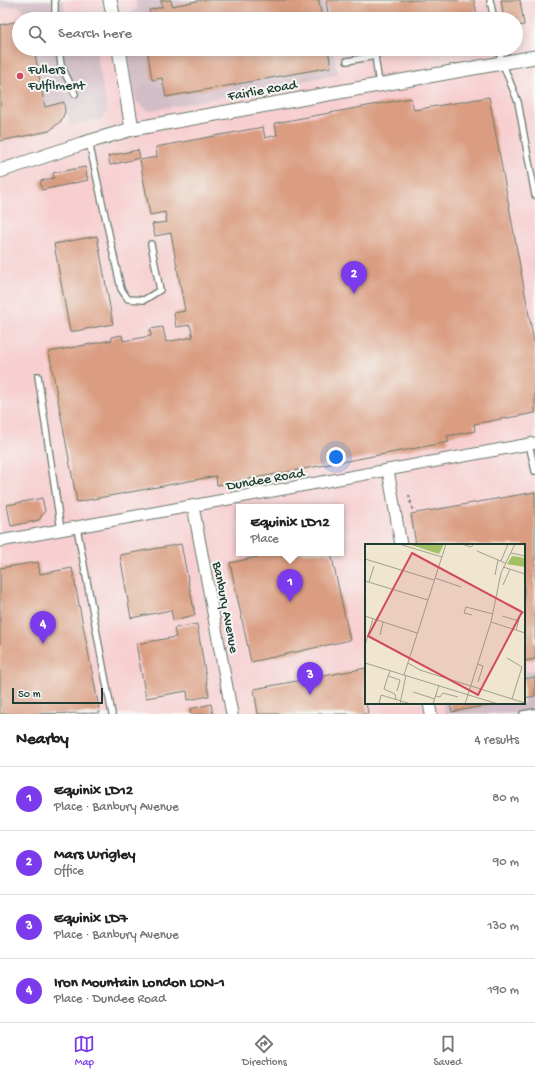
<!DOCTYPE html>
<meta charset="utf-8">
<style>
body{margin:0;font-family:"Gochi Hand",sans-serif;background:#f6f6f6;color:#222}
.scale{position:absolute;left:12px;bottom:10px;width:91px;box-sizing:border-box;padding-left:4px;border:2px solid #1f3d34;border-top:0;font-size:11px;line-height:14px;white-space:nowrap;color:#1f3d34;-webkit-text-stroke:3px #f6f6f2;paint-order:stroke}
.you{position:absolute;left:336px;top:457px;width:14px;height:14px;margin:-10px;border:3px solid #fff;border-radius:50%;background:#1a73e8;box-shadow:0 0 0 6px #1a73e833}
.badge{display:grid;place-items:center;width:26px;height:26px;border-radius:50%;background:#7c3aed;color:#fff;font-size:13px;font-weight:700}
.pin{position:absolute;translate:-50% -33px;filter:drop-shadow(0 1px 2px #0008)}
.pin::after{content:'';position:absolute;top:21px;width:14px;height:12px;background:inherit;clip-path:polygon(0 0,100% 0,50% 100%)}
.popup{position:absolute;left:236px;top:504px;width:108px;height:52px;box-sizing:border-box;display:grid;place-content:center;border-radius:0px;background:#fff;filter:drop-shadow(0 1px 3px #0005);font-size:13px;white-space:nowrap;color:#767676}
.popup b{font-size:15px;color:#222}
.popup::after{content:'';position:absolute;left:50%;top:100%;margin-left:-8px;border:8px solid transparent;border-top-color:#fff}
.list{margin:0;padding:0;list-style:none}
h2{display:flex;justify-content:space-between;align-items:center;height:52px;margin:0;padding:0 16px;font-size:17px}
h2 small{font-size:13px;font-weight:400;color:#767676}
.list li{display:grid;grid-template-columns:26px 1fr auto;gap:12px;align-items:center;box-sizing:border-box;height:64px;padding:0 16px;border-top:1px solid #e0e0e0}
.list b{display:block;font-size:15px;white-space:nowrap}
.list p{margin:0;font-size:13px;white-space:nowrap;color:#767676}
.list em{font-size:13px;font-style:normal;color:#767676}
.icon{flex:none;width:22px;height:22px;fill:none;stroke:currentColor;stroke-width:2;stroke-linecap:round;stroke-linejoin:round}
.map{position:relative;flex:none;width:535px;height:714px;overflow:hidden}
.search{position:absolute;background:#fff;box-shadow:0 2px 10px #0003;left:12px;right:12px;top:12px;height:44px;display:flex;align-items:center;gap:10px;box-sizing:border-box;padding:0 14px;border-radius:22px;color:#767676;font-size:15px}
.sheet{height:308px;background:#fff}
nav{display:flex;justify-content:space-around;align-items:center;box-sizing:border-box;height:56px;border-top:1px solid #e0e0e0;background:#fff;font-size:11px;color:#767676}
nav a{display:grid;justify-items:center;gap:2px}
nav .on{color:#7c3aed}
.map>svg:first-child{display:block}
.built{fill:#f7cfd1;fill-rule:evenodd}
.industrial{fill:#d2bdc6}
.building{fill:#da9d81}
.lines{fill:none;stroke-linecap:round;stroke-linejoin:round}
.service-casing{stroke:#68786a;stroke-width:8}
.minor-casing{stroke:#68786a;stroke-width:13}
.tertiary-casing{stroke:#68786a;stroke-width:15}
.path{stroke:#68786a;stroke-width:2;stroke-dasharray:3 3;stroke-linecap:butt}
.service{stroke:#fff;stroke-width:5.5}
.minor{stroke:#fff;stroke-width:11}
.tertiary{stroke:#fff;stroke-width:13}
.poi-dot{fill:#d1495b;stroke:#f6f6f2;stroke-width:1.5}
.labels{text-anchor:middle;stroke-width:4;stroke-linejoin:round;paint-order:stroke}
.poi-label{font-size:14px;fill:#1f3d34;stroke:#f6f6f2;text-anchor:start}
.street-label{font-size:14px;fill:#1f3d34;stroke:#f6f6f2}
.inset-road{fill:none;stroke:#9ca291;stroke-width:1}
.view{fill:#d1495b;fill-opacity:0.15;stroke:#d1495b;stroke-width:2}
.inset-edge{fill:none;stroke:#1f3d34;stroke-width:2}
</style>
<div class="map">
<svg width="535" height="714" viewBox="0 0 535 714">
<rect width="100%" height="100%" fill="#f6f6f2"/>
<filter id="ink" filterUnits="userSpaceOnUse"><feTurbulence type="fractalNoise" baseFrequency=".025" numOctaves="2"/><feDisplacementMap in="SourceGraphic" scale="8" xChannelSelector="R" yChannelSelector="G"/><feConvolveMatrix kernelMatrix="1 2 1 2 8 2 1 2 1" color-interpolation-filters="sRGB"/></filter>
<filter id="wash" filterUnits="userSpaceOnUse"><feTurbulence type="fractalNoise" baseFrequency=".012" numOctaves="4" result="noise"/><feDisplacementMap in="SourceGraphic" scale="16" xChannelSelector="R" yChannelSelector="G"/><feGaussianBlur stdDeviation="0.9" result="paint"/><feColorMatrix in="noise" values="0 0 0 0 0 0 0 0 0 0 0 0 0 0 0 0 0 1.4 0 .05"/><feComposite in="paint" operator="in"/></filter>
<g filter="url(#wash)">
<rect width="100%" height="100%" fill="#f0e6cf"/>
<!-- built -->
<path class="built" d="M0 0H535V714H0ZM19 19H516V49H19ZM239 507H341V553H239ZM366 545H524V703H366Z"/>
<!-- industrial -->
<g class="industrial">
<path d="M0 0H63L66 19H29L31 15 18 6 0 9Z"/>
<path d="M136 0H324L327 19H125L137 8Z"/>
<path d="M34 49H96L107 111 102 119 70 125 64 102 45 107Z"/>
<path d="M127 49H333L338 74 149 111 136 102Z"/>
<path d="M534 670 535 714H445L443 703H524V672Z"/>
</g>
<g id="blocks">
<!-- building -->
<g class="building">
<path d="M161 0H171L172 6 202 0H319L322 19H151L149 10 162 7Z"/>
<path d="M326 0H474L478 19H329Z"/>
<path d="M501 0H520L524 25 516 26V19H504Z"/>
<path d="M19 21V49H34L45 107 64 102 65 112 61 121 49 131 0 141V25Z"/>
<path d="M147 49H328L331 67 166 97 162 78 152 80Z"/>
<path d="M489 97 535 348V413L474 424 475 431 447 436 449 442 217 485 216 476 77 502 49 352 112 340 111 337 122 335 123 341 151 336 150 329 163 327 166 342 193 337 190 325 176 327 174 313 185 311 171 233 155 236 152 224 167 222 165 212 150 215 140 160 157 157 156 147 263 127 265 138 277 135 275 123 411 98 414 110Z"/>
<path d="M138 150 140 158 110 165 108 156Z"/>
<path d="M85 167 88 180 42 190 40 181 54 178 53 173Z"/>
<path d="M97 236 113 324 70 332 54 244Z"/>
<path d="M535 492V659L524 661V545H416L411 514Z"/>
<path d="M42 498 45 511 39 520 11 526 7 505Z"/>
<path d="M181 544 195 615 173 620 171 610 131 618 120 555Z"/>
<path d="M275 553H331L350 640 251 662 230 563Z"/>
<path d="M38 562 40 574 72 568 100 713 0 714V568Z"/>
<path d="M197 624 209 696 188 700 187 691 146 698 136 644 176 637 174 628Z"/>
<path d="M366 668V702L368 714H258L254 689Z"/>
<path d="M535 677V696L524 698V679Z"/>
<path d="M450 703H494V704L452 712Z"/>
<path d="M211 704 213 714H191L190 709Z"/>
</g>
</g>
</g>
<g filter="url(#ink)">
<use href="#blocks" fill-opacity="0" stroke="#68786a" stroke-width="1"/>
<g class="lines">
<defs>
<g id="service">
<path d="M490 0 494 19"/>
<path d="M55 19V0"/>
<path d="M59 49 61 65 75 94"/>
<path d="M499 49 502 62 518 102 535 195"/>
<path d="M347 61 375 56"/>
<path d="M379 84 375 56 379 53 403 49"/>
<path d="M89 142 121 289 128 299 144 300 160 290 151 244"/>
<path d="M38 376 61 530"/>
<path d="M529 444 535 471"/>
<path d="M77 528 112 714"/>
<path d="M523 714 535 712"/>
</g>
<g id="minor">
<path d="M388 470 401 545"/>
<path d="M193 506 232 714"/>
<path d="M0 541 535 443"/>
<path d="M429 703 431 714"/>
</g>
<g id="tertiary">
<path d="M110 0 114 19"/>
<path d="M119 49 132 129"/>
<path d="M0 171 81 144 132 129 535 57"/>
</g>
</defs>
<!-- service casing -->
<use href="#service" class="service-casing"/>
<!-- minor casing -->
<use href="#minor" class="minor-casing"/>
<!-- tertiary casing -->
<use href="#tertiary" class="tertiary-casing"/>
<!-- path -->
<path class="path" d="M409 495 413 512"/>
<!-- service -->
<use href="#service" class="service"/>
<!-- minor -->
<use href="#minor" class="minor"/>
<!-- tertiary -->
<use href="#tertiary" class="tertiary"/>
</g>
</g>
<!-- markers -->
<circle class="poi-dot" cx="20" cy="76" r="4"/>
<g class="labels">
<!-- poi labels -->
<g class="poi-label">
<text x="28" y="73">Fullers<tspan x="28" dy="16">Fulfilment</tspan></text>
</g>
<!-- street labels -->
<g class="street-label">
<text transform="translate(262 89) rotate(-10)" y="5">Fairlie Road</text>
<text transform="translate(265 478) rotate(-10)" y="5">Dundee Road</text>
<text transform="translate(227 607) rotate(79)" y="5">Banbury Avenue</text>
</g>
</g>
<!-- overview -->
<g transform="translate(365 544)">
<rect width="160" height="160" fill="#f0e6cf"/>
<path d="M43 0H79L74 10ZM147 12 160 14V23L142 20Z" fill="#a3c067"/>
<path class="inset-road" d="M34 0 77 13M97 0 106 3 109 0M112 7 140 19M146 9 160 12M0 15 69 36M136 17 143 0M138 23 160 30M130 31 133 16M70 34 96 43M0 37 63 56M4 38 9 22M138 41 145 25M107 71 99 69 101 63 128 70M0 72 52 89M137 72 154 77M126 78 160 89M151 86 155 72 160 67M15 91 18 78M0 101 8 75M142 114 157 123 147 155M0 119 133 160M43 119 55 126 160 159M25 127 23 132 35 136 32 147M39 131 81 0M23 132 19 145 30 150 31 155M113 138 118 122 113 120M48 148 70 155M71 152 75 153 78 149 93 153M14 160 16 151 46 160M35 160 41 131M68 160 74 141M100 160 126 78 136 29 150 0"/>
<path class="view" d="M47 9 157 68 113 151 3 92Z"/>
<rect width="160" height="160" class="inset-edge"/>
</g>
</svg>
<div class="scale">50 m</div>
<div class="you"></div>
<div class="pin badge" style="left:290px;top:602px">1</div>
<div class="popup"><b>Equinix LD12</b>Place</div>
<div class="pin badge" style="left:354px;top:294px">2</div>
<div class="pin badge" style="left:310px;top:695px">3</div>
<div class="pin badge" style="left:43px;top:644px">4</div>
<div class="search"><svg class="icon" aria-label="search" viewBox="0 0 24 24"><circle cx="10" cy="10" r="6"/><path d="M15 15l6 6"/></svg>Search here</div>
</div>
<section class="sheet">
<h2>Nearby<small>4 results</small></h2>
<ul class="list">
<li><span class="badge">1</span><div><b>Equinix LD12</b><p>Place · Banbury Avenue</p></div><em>80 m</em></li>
<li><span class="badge">2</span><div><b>Mars Wrigley</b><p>Office</p></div><em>90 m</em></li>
<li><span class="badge">3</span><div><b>Equinix LD7</b><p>Place · Banbury Avenue</p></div><em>130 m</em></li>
<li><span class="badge">4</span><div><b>Iron Mountain London LON-1</b><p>Place · Dundee Road</p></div><em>190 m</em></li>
</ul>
</section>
<nav>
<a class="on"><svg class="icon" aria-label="map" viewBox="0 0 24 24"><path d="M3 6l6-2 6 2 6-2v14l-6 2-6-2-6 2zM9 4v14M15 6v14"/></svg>Map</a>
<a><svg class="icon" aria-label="directions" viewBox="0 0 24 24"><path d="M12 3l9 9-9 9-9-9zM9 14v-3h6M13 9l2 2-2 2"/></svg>Directions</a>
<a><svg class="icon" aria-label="saved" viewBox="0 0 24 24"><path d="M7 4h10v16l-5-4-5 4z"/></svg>Saved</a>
</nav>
